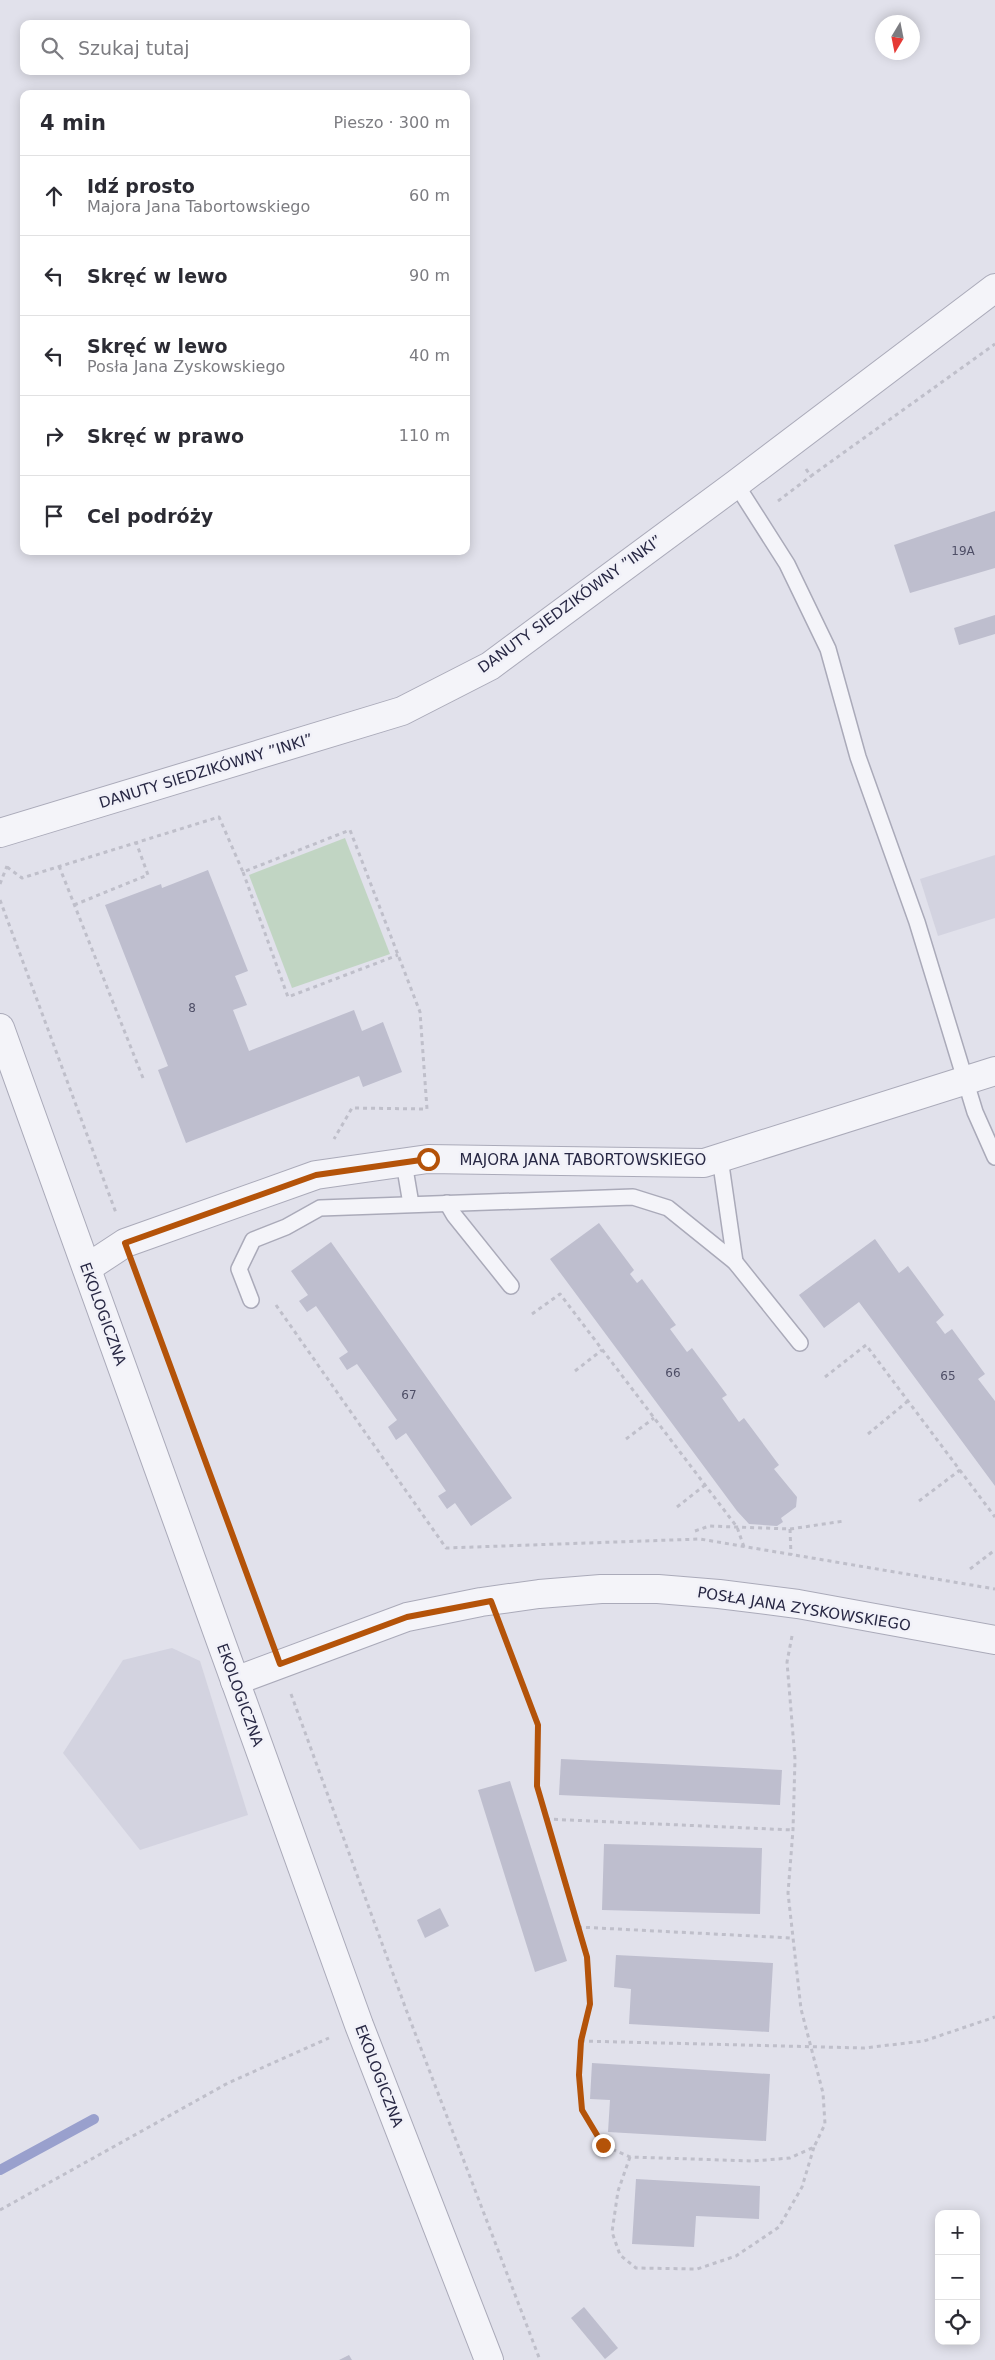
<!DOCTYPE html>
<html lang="pl">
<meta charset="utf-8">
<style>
body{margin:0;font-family:"DejaVu Sans",sans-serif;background:#f7f7f7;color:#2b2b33}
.controls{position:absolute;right:15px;bottom:15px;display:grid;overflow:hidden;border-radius:10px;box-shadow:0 2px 12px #0003}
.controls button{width:45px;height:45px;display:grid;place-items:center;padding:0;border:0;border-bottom:1px solid #e1e1e2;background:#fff;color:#2b2b33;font:25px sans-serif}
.compass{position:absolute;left:875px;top:15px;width:45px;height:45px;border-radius:50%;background:#fff;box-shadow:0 2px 12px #0003;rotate:190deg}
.stop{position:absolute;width:15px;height:15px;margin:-11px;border:4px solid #b45309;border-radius:50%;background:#fff}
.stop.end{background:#b45309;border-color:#fff;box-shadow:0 1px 5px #0008}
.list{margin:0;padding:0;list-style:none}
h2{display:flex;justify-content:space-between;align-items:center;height:65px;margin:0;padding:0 20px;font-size:21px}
h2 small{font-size:16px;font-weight:400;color:#7c7c81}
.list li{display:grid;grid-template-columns:32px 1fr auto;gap:15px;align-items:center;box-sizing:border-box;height:80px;padding:0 20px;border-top:1px solid #e1e1e2}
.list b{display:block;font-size:19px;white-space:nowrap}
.list p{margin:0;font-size:16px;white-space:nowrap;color:#7c7c81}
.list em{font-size:16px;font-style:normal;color:#7c7c81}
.icon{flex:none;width:28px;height:28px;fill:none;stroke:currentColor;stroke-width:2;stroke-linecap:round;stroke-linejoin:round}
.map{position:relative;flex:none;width:995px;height:2360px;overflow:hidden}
.search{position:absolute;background:#fff;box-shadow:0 2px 12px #0003;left:20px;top:20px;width:450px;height:55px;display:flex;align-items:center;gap:12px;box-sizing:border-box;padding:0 18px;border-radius:10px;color:#7c7c81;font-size:19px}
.panel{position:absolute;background:#fff;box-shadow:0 2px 12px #0003;left:20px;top:90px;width:450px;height:465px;border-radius:10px}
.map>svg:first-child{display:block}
.built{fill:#d3d3e0}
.green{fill:#c1d5c3}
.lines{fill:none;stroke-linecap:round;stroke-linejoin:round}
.stream{stroke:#99a0cd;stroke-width:10}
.building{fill:#bebece}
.service-casing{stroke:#aaaab9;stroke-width:18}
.minor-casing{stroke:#aaaab9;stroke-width:30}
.path{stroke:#bfbfca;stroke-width:3;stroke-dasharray:4 4;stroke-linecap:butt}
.service{stroke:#f4f4f9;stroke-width:15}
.minor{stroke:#f4f4f9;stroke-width:28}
.route{stroke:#b45309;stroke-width:6}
.labels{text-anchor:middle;stroke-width:5;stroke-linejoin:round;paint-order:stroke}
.number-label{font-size:12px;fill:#4e4e66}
.street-label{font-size:15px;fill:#282844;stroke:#f1f1f8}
</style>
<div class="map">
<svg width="995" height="2360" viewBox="0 0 995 2360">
<rect width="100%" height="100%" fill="#e1e1eb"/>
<!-- built -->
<g class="built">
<path d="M995 855V918L938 936 920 879Z"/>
<path d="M172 1648 200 1661 248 1815 140 1850 63 1753 123 1660Z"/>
</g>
<!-- green -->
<path class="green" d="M345 838 390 954 292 988 249 875Z"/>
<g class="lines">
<!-- stream -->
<path class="stream" d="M0 2170 94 2119"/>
</g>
<!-- building -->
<g class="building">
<path d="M995 511V568L910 593 894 545Z"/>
<path d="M995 615V634L959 645 954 628Z"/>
<path d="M208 870 248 971 235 976 247 1005 233 1010 249 1051 354 1010 362 1031 383 1022 402 1072 363 1087 359 1076 186 1143 158 1070 168 1066 105 905 161 884 162 888Z"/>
<path d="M599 1223 634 1270 630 1274 637 1283 642 1279 676 1325 670 1329 687 1352 692 1348 727 1395 722 1398 739 1422 744 1418 779 1465 774 1469 797 1497 796 1507 781 1518 783 1522 777 1526 749 1524 737 1511 550 1259Z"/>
<path d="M875 1239 899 1273 908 1266 944 1315 936 1322 945 1334 952 1329 985 1374 978 1379 995 1401V1486L859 1302 824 1328 799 1295Z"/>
<path d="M331 1242 512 1498 471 1526 455 1503 447 1509 438 1496 446 1491 406 1433 396 1440 388 1427 397 1420 357 1364 347 1370 339 1358 348 1352 316 1306 307 1312 299 1301 308 1295 291 1271Z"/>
<path d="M561 1759 782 1770 780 1805 559 1795Z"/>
<path d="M510 1781 567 1961 535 1972 478 1790Z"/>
<path d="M604 1844 762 1848 760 1914 602 1910Z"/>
<path d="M440 1908 449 1926 425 1938 417 1920Z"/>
<path d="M616 1955 773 1963 769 2032 629 2024 631 1989 614 1987Z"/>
<path d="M592 2063 770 2074 766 2141 608 2132 610 2100 590 2099Z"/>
<path d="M636 2179 760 2186 759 2219 696 2216 694 2247 632 2244Z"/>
<path d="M584 2307 618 2348 605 2359 571 2318Z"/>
<path d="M349 2355 352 2360H339Z"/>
</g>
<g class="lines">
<defs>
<g id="service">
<path d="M736 484 787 564 828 649 858 757 917 922 975 1112 995 1157"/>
<path d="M720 1158 735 1262"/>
<path d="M404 1163 411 1204"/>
<path d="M447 1203 454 1215 511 1286"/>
<path d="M251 1300 239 1269 253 1240 286 1227 320 1208 633 1197 668 1208 735 1262 800 1343"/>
</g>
<g id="minor">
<path d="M0 833 402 711 490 666 736 484 995 288"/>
<path d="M0 1028 359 2025 489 2360"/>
<path d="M87 1268 125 1243 316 1175 428 1159 704 1163 995 1071"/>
<path d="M235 1681 407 1617 481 1602 539 1594 601 1589H658L719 1594 798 1604 995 1640"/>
</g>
</defs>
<!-- service casing -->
<use href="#service" class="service-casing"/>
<!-- minor casing -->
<use href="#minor" class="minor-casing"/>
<!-- path -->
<g class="path">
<path d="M806 469 811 476 995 344"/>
<path d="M778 501 811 476"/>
<path d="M59 866 143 1078"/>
<path d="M7 867 22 878 219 817 243 872 350 830 420 1012 427 1109 352 1108 334 1139"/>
<path d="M243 872 288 997 398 955"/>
<path d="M0 884 7 866"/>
<path d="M0 900 116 1213"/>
<path d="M74 905 148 875 136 842"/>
<path d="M136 1274 269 1634"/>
<path d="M276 1305 446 1548 700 1539 995 1589"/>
<path d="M532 1314 560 1294 737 1527 744 1547"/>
<path d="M575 1371 602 1350"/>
<path d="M825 1377 866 1345 995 1517"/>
<path d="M868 1434 908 1401"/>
<path d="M626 1439 654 1418"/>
<path d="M919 1501 960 1470"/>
<path d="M677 1507 705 1485"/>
<path d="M790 1529 791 1555"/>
<path d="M695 1531 709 1526 790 1529 844 1521"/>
<path d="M970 1569 995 1550"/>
<path d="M503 1632 538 1725 537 1786 587 1957 590 2004 581 2041 579 2075 582 2110 603 2145 630 2157 753 2161 790 2158 814 2147 825 2124 823 2093 801 2009 788 1893 793 1830 795 1759 787 1662 792 1636"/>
<path d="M291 1694 407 2012 540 2360"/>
<path d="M546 1819 793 1830"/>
<path d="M578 1927 792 1938"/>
<path d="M581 2041 864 2048 924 2041 995 2017"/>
<path d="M630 2157 618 2191 612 2232 620 2255 636 2268 697 2269 736 2256 779 2227 802 2187 814 2147"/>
<path d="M0 2210 228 2083 329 2038"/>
</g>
<!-- service -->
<use href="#service" class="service"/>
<!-- minor -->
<use href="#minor" class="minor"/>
</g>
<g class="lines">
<!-- route -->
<path class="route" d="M428 1159 316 1175 125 1243 280 1664 407 1617 491 1601 538 1725 537 1786 587 1957 590 2004 581 2041 579 2075 582 2110 603 2145"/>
</g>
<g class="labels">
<!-- number labels -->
<g class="number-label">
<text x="963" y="555">19A</text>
<text x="192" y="1012">8</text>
<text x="673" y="1377">66</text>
<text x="948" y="1380">65</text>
<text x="409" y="1399">67</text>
</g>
<!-- street labels -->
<g class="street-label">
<text transform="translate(570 604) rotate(-36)" y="5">DANUTY SIEDZIKÓWNY ”INKI”</text>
<text transform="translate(206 771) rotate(-17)" y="5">DANUTY SIEDZIKÓWNY ”INKI”</text>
<text x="583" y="1165">MAJORA JANA TABORTOWSKIEGO</text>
<text transform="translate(103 1314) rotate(70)" y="5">EKOLOGICZNA</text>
<text transform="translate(804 1609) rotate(9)" y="5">POSŁA JANA ZYSKOWSKIEGO</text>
<text transform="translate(240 1695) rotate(70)" y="5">EKOLOGICZNA</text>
<text transform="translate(379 2076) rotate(69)" y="5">EKOLOGICZNA</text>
</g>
</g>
</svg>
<div class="controls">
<button>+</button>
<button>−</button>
<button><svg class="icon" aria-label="locate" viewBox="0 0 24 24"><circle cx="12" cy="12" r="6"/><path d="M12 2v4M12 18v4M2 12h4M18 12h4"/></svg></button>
</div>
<svg class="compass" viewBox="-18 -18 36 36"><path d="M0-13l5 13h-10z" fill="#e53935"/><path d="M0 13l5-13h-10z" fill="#7c7c81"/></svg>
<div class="stop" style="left:428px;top:1159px"></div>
<div class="stop end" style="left:603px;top:2145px"></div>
<div class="search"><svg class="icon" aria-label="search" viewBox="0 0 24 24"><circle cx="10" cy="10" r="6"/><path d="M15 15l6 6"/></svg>Szukaj tutaj</div>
<section class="panel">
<h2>4 min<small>Pieszo · 300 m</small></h2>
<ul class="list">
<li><svg class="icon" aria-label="ahead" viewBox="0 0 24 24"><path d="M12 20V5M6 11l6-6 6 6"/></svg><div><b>Idź prosto</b><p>Majora Jana Tabortowskiego</p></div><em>60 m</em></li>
<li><svg class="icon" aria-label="left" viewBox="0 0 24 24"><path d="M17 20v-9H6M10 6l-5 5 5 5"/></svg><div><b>Skręć w lewo</b></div><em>90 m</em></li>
<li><svg class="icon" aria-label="left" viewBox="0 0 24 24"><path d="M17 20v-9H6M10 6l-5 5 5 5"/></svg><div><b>Skręć w lewo</b><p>Posła Jana Zyskowskiego</p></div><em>40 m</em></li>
<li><svg class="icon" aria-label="right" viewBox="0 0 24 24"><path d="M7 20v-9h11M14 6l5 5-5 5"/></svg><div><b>Skręć w prawo</b></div><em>110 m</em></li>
<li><svg class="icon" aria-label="arrive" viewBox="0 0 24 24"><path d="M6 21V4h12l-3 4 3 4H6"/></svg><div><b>Cel podróży</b></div></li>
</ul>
</section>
</div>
